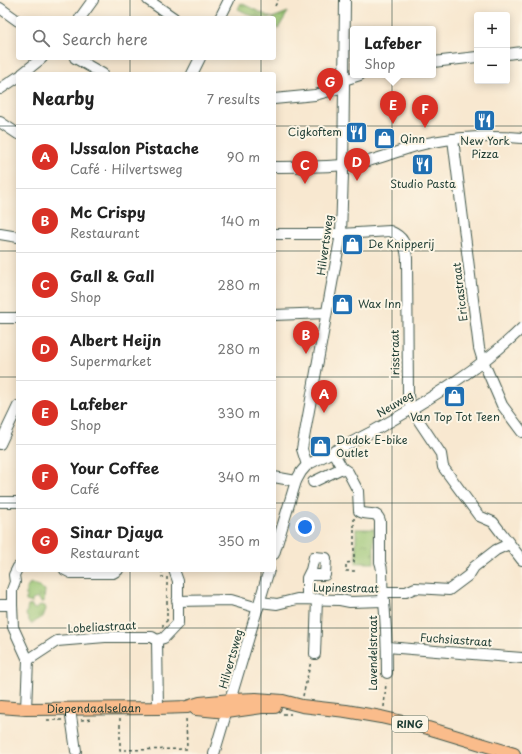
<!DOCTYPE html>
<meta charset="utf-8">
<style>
body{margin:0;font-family:"Playpen Sans",sans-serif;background:#f6f6f6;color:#222}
.controls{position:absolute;right:12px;top:12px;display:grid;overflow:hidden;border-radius:4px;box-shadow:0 2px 10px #0003}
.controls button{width:36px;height:36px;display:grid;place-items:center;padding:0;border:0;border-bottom:1px solid #e0e0e0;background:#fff;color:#222;font:20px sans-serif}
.you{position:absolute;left:305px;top:527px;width:14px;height:14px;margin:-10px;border:3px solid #fff;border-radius:50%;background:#1a73e8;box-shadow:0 0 0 6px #1a73e833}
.badge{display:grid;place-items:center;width:26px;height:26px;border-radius:50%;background:#d93025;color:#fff;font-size:13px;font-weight:700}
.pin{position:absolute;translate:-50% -33px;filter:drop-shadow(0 1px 2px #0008)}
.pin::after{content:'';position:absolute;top:21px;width:14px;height:12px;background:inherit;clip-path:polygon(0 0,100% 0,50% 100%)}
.popup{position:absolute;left:350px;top:26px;width:86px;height:52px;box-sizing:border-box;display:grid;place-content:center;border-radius:4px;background:#fff;filter:drop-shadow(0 1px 3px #0005);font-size:13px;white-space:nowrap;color:#767676}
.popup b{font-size:15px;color:#222}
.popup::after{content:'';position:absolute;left:50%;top:100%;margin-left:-8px;border:8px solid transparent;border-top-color:#fff}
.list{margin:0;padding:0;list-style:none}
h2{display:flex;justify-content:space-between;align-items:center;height:52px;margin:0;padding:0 16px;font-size:17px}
h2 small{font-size:13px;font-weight:400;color:#767676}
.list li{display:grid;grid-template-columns:26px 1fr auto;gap:12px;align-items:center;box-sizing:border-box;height:64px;padding:0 16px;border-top:1px solid #e0e0e0}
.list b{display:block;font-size:15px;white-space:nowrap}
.list p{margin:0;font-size:13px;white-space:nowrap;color:#767676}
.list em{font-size:13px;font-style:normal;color:#767676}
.icon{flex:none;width:22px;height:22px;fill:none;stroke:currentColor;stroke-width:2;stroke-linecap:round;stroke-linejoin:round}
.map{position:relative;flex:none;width:522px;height:754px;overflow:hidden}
.search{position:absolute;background:#fff;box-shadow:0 2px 10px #0003;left:16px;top:16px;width:260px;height:44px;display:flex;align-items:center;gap:10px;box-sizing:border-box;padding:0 14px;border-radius:4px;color:#767676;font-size:15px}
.panel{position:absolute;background:#fff;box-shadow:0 2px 10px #0003;left:16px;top:72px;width:260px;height:500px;border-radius:4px}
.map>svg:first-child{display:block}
.grass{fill:url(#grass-tufts);stroke:#5a8052}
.park{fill:url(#park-crowns);stroke:#5a8052}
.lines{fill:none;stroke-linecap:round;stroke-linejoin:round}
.minor-casing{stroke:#40574b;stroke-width:12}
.major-casing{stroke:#40574b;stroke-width:14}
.path{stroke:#40574b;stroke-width:1.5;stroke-dasharray:3 3;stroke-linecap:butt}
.minor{stroke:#fff;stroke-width:10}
.major{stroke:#fabc8b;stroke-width:12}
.grid{fill:none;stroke:#1f3d34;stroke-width:1;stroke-opacity:0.55}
.labels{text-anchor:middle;stroke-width:4;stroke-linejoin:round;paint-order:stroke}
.shield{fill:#fcf5e5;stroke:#617469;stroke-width:1}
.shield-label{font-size:10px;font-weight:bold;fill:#1f3d34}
.poi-label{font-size:11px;fill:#1f3d34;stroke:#fcf5e5;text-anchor:start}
.street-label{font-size:11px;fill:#1f3d34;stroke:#fcf5e5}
</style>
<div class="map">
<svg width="522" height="754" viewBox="0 0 522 754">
<defs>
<pattern id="grass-tufts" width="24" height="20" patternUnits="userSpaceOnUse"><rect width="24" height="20" fill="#96c270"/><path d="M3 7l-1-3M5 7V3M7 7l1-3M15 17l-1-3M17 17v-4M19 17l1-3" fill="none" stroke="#7a9f5d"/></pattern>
<pattern id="park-crowns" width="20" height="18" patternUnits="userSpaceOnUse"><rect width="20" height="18" fill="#96c270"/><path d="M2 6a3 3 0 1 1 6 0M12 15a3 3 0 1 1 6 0" fill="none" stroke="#7a9f5d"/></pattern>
</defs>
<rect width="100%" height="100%" fill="#fcf5e5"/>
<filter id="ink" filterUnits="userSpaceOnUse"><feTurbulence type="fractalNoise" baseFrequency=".025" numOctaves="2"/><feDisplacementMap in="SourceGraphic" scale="8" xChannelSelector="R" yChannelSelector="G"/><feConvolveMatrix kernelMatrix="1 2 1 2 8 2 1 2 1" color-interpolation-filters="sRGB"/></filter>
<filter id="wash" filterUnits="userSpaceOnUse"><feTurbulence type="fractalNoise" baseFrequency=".012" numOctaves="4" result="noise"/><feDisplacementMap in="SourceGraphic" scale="16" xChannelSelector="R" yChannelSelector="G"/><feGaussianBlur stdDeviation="0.9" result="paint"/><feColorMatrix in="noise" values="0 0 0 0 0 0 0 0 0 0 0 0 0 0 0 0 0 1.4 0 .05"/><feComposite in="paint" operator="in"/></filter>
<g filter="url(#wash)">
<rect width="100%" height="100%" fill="#f8e8d0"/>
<!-- grass -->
<g class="grass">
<path d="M241 3 272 18H256L238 9Z"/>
<path d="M288 12 278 29 274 26V18H272Z"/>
<path d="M30 583 45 590 44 602H41L38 598 32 600V603L26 601V590Z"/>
<path d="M32 605 33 608 35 609 39 607 40 605 45 606 46 609 43 617 31 624 26 615 28 606Z"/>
</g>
<!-- park -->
<rect class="park" x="356" y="529" width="18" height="34"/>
</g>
<g filter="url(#ink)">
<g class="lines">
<defs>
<g id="minor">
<path d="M148 0 174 18"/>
<path d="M0 8 18 21"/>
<path d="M80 18 93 0"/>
<path d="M220 18 229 0"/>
<path d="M507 54 522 52"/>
<path d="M75 58 103 74"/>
<path d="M433 62 477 57"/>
<path d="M22 74 42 58"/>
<path d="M192 74 200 58"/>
<path d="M344 80 360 75"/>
<path d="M0 89 18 77"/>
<path d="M274 99 315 95 344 87"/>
<path d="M0 122 18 134"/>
<path d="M453 139 479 348 483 361 502 405 522 432"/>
<path d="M274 167C302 166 332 168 360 163 385 158 408 146 433 142 463 136 492 136 522 138"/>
<path d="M0 234 18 237"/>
<path d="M274 234H341L390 231C404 237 405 243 407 258L408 396 411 409 441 454 443 467 479 516 493 522 522 560"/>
<path d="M274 315 326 313"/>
<path d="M0 318H18"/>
<path d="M0 444 18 406"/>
<path d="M333 452 342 468 348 472 358 491 359 511C366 517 377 509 380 521V562C384 571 381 582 383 592 386 619 387 646 387 673"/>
<path d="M307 465 302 449 341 234 343 173 345 0"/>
<path d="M274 477 296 481"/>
<path d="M313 482 342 468"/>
<path d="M0 502H18"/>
<path d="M274 554 296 481 301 472 307 465C330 453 353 442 375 430 427 401 480 369 522 328"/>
<path d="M18 567 14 575 15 582 12 590V605L13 627 28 660 26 709"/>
<path d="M65 570 71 573H113L118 570"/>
<path d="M383 592H406L415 588 449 590 469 575 474 567 496 550 509 544"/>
<path d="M307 599V578L311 570 314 557 326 558 325 575H309"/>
<path d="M177 601 231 600 258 608"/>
<path d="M260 602 277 604 297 599 340 600 350 602 384 601"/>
<path d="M0 605H12"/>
<path d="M387 647 522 658"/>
<path d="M315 654 317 599"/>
<path d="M28 660 57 641 105 637H152L157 640"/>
<path d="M158 708 157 640 164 638 178 623V581L174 570"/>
<path d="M70 709 76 751"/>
<path d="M214 754 269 570"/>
</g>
<g id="major">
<path id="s1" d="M0 707 26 709 158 708 187 707 200 703 231 700 256 699 283 701 302 706 346 711 381 717 428 728 514 754"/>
<path d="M196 709 227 712 262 707H275"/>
</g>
</defs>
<!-- minor casing -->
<use href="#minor" class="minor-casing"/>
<!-- major casing -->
<use href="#major" class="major-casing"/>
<!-- path -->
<g class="path">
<path d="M275 6 278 0"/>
<path d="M354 518V562L346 563V571H356"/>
<path d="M162 570V577H167"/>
<path d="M167 577V620"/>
<path d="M163 627V624L168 620"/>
<path d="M303 696 311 661"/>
<path d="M384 707 386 683"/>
<path d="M283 714H291"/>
<path d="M120 718V750L187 749 186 718"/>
<path d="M47 720H63"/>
<path d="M81 720 93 719"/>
</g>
<!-- minor -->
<use href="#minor" class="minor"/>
<!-- major -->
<use href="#major" class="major"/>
</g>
</g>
<!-- grid -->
<path class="grid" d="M130 0V18M261 0V18M392 0V754M130 58V74M261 58V74M0 126H18M274 126H522M0 251H18M274 251H522M0 377H18M274 377H522M0 503H18M274 503H522M130 570V754M261 570V754M0 628H522"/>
<!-- icons -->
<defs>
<symbol id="restaurant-square" viewBox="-11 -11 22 22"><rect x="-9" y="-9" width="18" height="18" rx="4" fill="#1f6fb2" stroke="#fcf5e5"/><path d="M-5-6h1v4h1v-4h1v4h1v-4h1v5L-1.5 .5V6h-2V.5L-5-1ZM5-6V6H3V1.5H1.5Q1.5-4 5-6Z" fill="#fff"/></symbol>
<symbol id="shop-square" viewBox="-11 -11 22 22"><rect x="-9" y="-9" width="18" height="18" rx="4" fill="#1f6fb2" stroke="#fcf5e5"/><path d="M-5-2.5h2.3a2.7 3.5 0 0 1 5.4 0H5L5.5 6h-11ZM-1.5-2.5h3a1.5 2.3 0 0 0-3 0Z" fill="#fff"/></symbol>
</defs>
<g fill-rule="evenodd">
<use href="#restaurant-square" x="472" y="108" width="25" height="25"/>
<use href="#restaurant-square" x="344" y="120" width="25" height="25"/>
<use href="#shop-square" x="372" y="126" width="25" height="25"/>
<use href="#restaurant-square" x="410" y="152" width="25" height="25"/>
<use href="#shop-square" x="340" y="232" width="25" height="25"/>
<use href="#shop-square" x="330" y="292" width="25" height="25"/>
<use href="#shop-square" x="442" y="384" width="25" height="25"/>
<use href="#shop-square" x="308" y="434" width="25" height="25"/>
</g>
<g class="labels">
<!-- shield labels -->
<rect class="shield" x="392" y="716" width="36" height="16" rx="3"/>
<g class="shield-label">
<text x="410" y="728">RING</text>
</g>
<!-- poi labels -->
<g class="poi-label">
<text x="342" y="136" text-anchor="end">Cigkoftem</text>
<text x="400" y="143">Qinn</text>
<text x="485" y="145" text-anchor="middle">New York<tspan x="485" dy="13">Pizza</tspan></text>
<text x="423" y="188" text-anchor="middle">Studio Pasta</text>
<text x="368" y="248">De Knipperij</text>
<text x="358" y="308">Wax Inn</text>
<text x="455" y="421" text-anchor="middle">Van Top Tot Teen</text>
<text x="336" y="444">Dudok E-bike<tspan x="336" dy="13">Outlet</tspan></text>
</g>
<!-- street labels -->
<g class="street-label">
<text transform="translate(325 245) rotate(-82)" y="4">Hilvertsweg</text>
<text transform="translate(460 292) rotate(-97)" y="4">Ericastraat</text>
<text transform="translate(395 354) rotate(-91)" y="4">Irisstraat</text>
<text transform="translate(395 404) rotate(-31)" y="4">Neuweg</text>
<text transform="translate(346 588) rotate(1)" y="4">Lupinestraat</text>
<text transform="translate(102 627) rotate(-3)" y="4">Lobeliastraat</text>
<text transform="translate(456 640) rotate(4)" y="4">Fuchsiastraat</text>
<text transform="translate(373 653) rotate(-90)" y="4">Lavendelstraat</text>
<text transform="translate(231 659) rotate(-74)" y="4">Hilvertsweg</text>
<text dy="4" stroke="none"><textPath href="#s1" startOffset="94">Diependaalselaan</textPath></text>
</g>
</g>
</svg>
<div class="controls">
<button>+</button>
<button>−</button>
</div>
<div class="you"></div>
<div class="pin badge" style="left:324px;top:413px">A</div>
<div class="pin badge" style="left:306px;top:354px">B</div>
<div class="pin badge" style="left:305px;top:184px">C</div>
<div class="pin badge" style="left:357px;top:181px">D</div>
<div class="pin badge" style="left:393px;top:124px">E</div>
<div class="popup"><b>Lafeber</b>Shop</div>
<div class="pin badge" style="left:425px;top:128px">F</div>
<div class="pin badge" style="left:330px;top:101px">G</div>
<div class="search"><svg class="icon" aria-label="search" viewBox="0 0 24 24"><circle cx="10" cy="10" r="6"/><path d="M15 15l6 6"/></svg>Search here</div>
<section class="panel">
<h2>Nearby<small>7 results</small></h2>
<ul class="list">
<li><span class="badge">A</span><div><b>IJssalon Pistache</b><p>Café · Hilvertsweg</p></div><em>90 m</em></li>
<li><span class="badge">B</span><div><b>Mc Crispy</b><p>Restaurant</p></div><em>140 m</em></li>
<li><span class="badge">C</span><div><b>Gall &amp; Gall</b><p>Shop</p></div><em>280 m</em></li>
<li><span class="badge">D</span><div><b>Albert Heijn</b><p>Supermarket</p></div><em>280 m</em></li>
<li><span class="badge">E</span><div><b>Lafeber</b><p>Shop</p></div><em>330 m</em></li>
<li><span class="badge">F</span><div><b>Your Coffee</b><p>Café</p></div><em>340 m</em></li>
<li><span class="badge">G</span><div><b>Sinar Djaya</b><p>Restaurant</p></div><em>350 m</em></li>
</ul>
</section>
</div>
